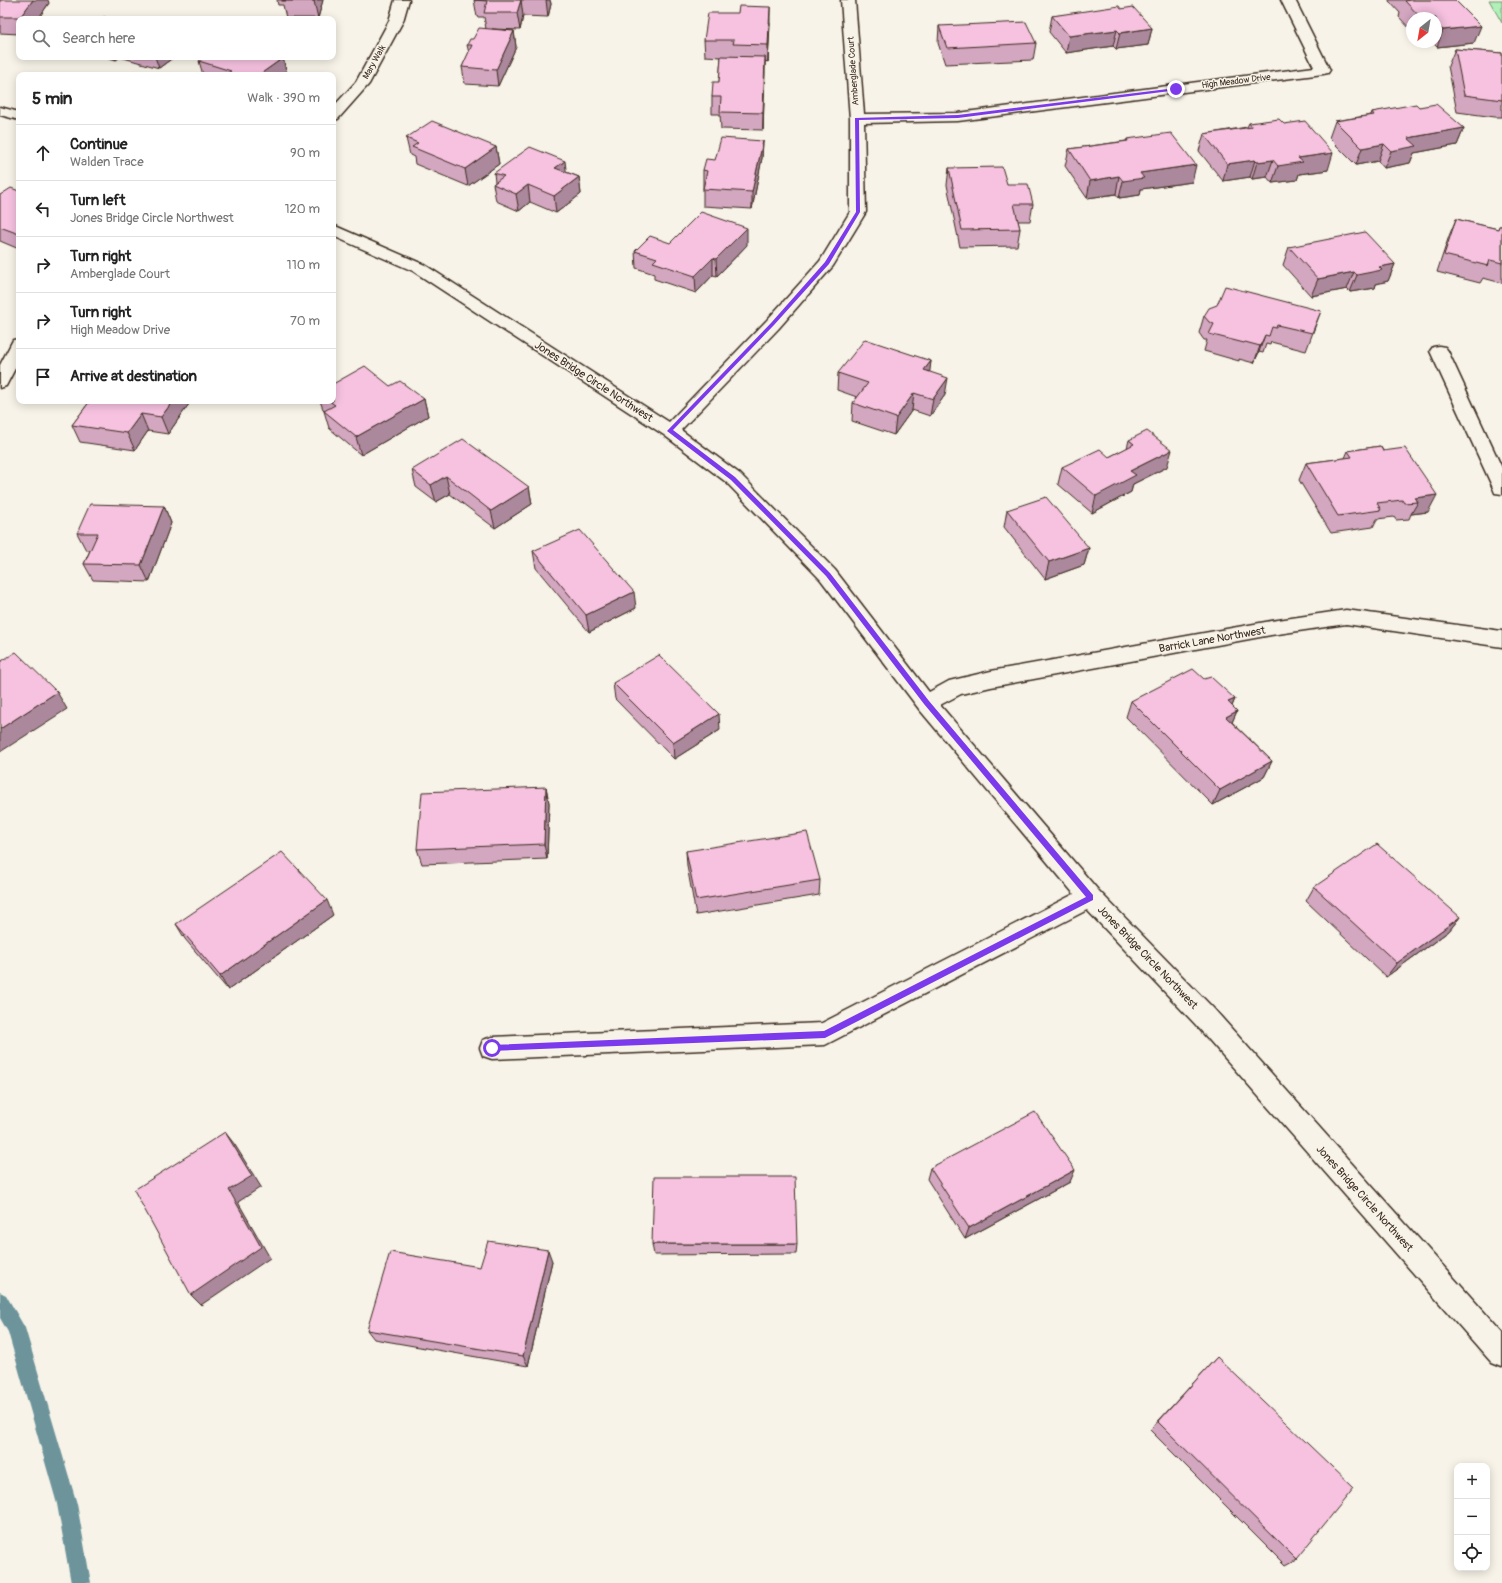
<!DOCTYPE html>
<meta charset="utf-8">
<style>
body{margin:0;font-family:Pangolin,sans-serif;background:#f6f6f6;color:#222}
.controls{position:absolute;right:12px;bottom:12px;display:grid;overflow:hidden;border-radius:8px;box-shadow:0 2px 10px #0003}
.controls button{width:36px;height:36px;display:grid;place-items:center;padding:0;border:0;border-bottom:1px solid #e0e0e0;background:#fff;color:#222;font:20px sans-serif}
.compass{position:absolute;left:1406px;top:12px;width:36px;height:36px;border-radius:50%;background:#fff;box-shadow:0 2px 10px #0003;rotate:211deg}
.stop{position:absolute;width:12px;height:12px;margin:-9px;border:3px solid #7c3aed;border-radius:50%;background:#fff}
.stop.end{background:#7c3aed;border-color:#fff;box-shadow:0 1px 4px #0008}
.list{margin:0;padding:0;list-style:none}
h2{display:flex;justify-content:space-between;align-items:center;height:52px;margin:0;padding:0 16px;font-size:17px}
h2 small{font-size:13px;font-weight:400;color:#767676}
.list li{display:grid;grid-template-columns:26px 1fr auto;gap:12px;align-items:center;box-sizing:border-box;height:56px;padding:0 16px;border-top:1px solid #e0e0e0}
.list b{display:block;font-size:15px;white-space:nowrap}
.list p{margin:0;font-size:13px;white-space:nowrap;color:#767676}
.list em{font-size:13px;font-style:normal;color:#767676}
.icon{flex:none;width:22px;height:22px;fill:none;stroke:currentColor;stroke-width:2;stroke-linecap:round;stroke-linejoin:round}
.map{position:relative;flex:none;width:1502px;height:1583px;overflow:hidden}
.search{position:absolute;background:#fff;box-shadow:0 2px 10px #0003;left:16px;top:16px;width:320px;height:44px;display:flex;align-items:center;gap:10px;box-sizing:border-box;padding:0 14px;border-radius:8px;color:#767676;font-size:15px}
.panel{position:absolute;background:#fff;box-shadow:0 2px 10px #0003;left:16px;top:72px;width:320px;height:332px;border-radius:8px}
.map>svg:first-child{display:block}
.green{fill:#b0f1b9;stroke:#768e6c}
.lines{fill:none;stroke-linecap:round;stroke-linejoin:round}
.stream{fill:#6d949b;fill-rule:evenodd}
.minor-casing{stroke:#3b2a1e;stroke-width:3}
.minor{fill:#f7f3e8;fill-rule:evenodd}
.wall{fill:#d4a7c1;stroke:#3b2a1e}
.shaded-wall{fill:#ac889d;stroke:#3b2a1e}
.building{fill:#f6c2e0;stroke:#3b2a1e}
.route{fill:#7c3aed}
.labels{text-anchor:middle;stroke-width:3;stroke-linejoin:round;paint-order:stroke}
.far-street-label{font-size:9px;fill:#3b2a1e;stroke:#f7f3e8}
.street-label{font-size:11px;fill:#3b2a1e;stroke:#f7f3e8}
</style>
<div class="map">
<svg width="1502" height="1583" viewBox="0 0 1502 1583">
<rect width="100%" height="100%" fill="#f7f3e8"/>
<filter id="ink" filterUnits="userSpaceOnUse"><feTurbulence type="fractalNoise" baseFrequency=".025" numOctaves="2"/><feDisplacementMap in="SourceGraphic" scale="8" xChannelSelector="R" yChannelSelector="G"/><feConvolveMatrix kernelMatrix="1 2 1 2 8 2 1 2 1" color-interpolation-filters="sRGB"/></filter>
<g filter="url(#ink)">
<!-- green -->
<path class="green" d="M1489 0H1502V23Z"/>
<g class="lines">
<!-- stream -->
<path class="stream" d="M0 1292 6 1295 25 1328 77 1504 91 1583H71L57 1504 8 1332 0 1318Z"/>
<defs>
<g id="minor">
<path d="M395 0H409L403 21 369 84 338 119 333 120V107L356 82 389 21Z"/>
<path d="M841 0H855L864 114 958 113 1314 67 1281 0H1295L1330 70 1328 73 1323 74 958 121 864 123 866 212 833 266 779 328 681 430 740 474 835 570 929 692 949 681 991 671 1271 621 1346 610 1502 631V647L1346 624 1271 635 991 687 961 694 940 705 1098 890 1214 1009 1502 1332V1367L1492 1363 1196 1025 1087 910 825 1045 492 1059 483 1056 480 1048 483 1040 492 1037 822 1023 1074 894 919 709 821 580 726 482 664 435 413 271 333 236V225L425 265 669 422 767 320 820 261 850 212V119Z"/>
<path d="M0 107 19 112V120L0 115Z"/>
<path d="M19 339V361L6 386 0 388V365L13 340Z"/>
<path d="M1439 346 1445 347 1448 351 1502 468V494L1495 493 1493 488 1430 351 1433 347Z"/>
</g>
</defs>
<!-- minor casing -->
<use href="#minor" class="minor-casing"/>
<!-- minor -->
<use href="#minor" class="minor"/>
</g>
<!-- wall -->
<g class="wall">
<path d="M0 0 49 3 38 19H19V34L0 33Z"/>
<path d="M277 0H323L318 18H286L283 5H278Z"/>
<path d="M474 0H550L551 4 548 17 523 16 520 30 492 29 514 31 516 47 498 86 465 84 462 67 469 53 467 45 486 29 484 17H477Z"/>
<path d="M1389 0H1455L1474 43 1437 47 1432 42H1436V18H1412V31L1399 17 1400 13 1389 1Z"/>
<path d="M1121 9 1152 28 1148 45 1116 49 1113 46 1066 53 1049 32 1052 16Z"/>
<path d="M770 23 768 62 765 61 763 130 721 129 720 114H712V97L719 82 721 57 705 56 704 40Z"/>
<path d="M939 26 1036 43 1033 60 945 64 938 43Z"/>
<path d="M1455 49 1502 53V117H1495L1457 112 1448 66Z"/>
<path d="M106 57H174L159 68 120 57 116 60Z"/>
<path d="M283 58 287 75H203L199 61Z"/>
<path d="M1419 107 1464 128 1457 145 1414 153 1410 163 1384 168 1378 161 1356 165 1329 138 1335 121 1371 115 1372 112Z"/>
<path d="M1249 123 1328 170 1299 174 1297 180 1272 183 1267 177 1252 179 1250 177 1223 181 1199 151 1204 134 1247 127Z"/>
<path d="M406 138 496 147 499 164 468 186 415 164 414 157 410 155Z"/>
<path d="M1127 139 1192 182 1141 189 1140 195 1119 198 1116 194 1087 198 1065 166 1069 149 1126 141Z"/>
<path d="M763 141 762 158 752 209 703 206V170L715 160Z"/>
<path d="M949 168 1007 184 1033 204 1030 221H1018L1020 229 1017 246 960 247 947 185Z"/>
<path d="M566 172 579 177 581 194 556 213 530 202 519 211 496 201 493 184 495 182 494 173Z"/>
<path d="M19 191V249L0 241V195Z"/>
<path d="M1456 219 1498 229 1499 226H1502V283L1483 278 1480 283 1437 272 1449 236Z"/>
<path d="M747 245 717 276 713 275 696 293 654 279V274L636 268 635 251Z"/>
<path d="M1289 247 1395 264 1388 281 1376 284 1375 288 1350 292 1347 289 1311 296 1283 265Z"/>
<path d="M1321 311 1306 351 1271 342 1270 345 1266 344 1263 353 1259 352 1254 363 1239 359V361L1204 351 1207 340H1204L1199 333 1204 316Z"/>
<path d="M931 361 929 372 945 395 930 416 912 410 894 435 852 421 853 403 857 397 837 390 838 373Z"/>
<path d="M390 386 424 399 428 416 361 455 329 428 324 411H325L323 409 320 401H333Z"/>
<path d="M90 401H191L168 434 148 431 135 450 80 442 72 425Z"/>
<path d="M1129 440 1167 467 1133 484 1131 492 1092 513 1058 484 1062 467 1109 457 1127 448Z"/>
<path d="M1380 446 1428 512 1411 514 1409 519 1396 520 1394 517 1377 519 1373 527 1331 533 1299 480 1306 463 1345 458 1348 451Z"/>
<path d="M412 470 529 487 532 504 495 528 450 494 436 502 416 487Z"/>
<path d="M164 506 171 523 149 582 93 580 84 564 90 550H86L77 533Z"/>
<path d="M1007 510 1089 548 1084 565 1045 579 1004 527Z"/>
<path d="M533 551 636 608 589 632 536 568Z"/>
<path d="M1204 679 1235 699 1232 706 1237 711 1232 722 1272 761 1264 777 1213 805 1126 717 1131 701Z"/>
<path d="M613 683 720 730 674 759 615 699Z"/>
<path d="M546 787 549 803 547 859 422 864 417 849Z"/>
<path d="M686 851 820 880 819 895 696 915 687 866Z"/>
<path d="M1314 887 1460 917 1449 931 1386 977 1306 901Z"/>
<path d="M333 915 228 990 185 939 176 924Z"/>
<path d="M930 1168 1070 1182 965 1239 927 1179Z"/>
<path d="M652 1244H797L796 1254 654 1255Z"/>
<path d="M552 1261 528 1366 374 1339 367 1330Z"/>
<path d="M1217 1357 1296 1559 1285 1565 1150 1430Z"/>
</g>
<!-- shaded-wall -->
<g class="shaded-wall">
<path d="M33 0H48L49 3 38 19H21L20 17Z"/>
<path d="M314 0H323L318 18 314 1Z"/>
<path d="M521 0 523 16 520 30 517 13Z"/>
<path d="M546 0H550L551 4 548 17Z"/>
<path d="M770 7V23L768 62V45Z"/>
<path d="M1481 26 1474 43 1437 47 1443 30Z"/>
<path d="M1152 28 1148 45 1116 49 1120 33Z"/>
<path d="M1117 30 1113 46 1066 53 1069 36Z"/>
<path d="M514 31 516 47 498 86 496 70Z"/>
<path d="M115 57H120L116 60Z"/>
<path d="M155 57H174L159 68Z"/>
<path d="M765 57V74L763 130V113Z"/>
<path d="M283 58 287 75H259Z"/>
<path d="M1464 128 1457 145 1414 153 1410 163 1384 168 1391 151 1408 138Z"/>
<path d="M763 141 762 158 752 209V192Z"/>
<path d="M1384 144 1378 161 1356 165 1362 148Z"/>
<path d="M496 147 499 164 468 186 465 169Z"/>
<path d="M1333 153 1328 170 1299 174 1297 180 1272 183 1278 166 1298 158Z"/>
<path d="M1255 160 1250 177 1223 181 1227 164Z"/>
<path d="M1273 160 1267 177 1252 179 1257 162Z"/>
<path d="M565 161 567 178 555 168Z"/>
<path d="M1196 165 1192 182 1141 189 1140 195 1119 198 1123 181 1140 173Z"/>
<path d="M1119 176 1116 194 1087 198 1090 181Z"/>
<path d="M579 177 581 194 556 213 554 196Z"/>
<path d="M528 185 530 202 519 211 516 194Z"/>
<path d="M747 228V245L717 276 716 259Z"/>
<path d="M713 258V275L696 293 695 276Z"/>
<path d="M1395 264 1388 281 1376 284 1375 288 1350 292 1357 275 1379 267Z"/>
<path d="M1354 272 1347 289 1311 296 1318 279Z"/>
<path d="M1265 335 1259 352 1254 363 1260 346Z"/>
<path d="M931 361 929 379 924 370Z"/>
<path d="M948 378 945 395 930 416 933 399Z"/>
<path d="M914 393 912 410 894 435 896 418Z"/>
<path d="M424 399 428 416 361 455 356 437Z"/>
<path d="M173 401H191L168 434 161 417Z"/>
<path d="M141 414 148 431 135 450 127 433Z"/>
<path d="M1172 450 1167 467 1133 484 1131 492 1092 513 1096 496 1130 471Z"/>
<path d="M446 476 450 494 436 502 431 485Z"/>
<path d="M529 487 532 504 495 528 491 511Z"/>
<path d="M1437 495 1428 512 1411 514 1418 502 1415 498Z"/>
<path d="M164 506 171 523 149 582 141 565Z"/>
<path d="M1089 548 1084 565 1045 579 1049 562Z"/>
<path d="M634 592 636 608 589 632 586 615Z"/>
<path d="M57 692 67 709 0 752V729Z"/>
<path d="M1235 699 1228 715V702Z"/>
<path d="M1237 711 1230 727 1226 717Z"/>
<path d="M719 714 720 730 674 759 673 743Z"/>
<path d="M1272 761 1264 777 1213 805 1220 790Z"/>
<path d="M546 787 549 803 547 859 544 844Z"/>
<path d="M327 900 333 915 228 990 220 976Z"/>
<path d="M1460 917 1449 931 1386 977 1397 963Z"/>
<path d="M225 1132 235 1145 261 1187 238 1202 270 1258 201 1305 191 1295 229 1190Z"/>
<path d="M1075 1170 1070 1182 965 1239 969 1228Z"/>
<path d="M548 1250 552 1261 528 1366 523 1356Z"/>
</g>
<!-- building -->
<g class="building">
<path d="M0 0H33L20 17H0Z"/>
<rect x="282" y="0" width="32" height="1"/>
<path d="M474 0H521L517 13H484L487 1Z"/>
<path d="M1410 0H1455L1481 26 1443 30 1436 23V18H1431L1430 17 1421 18 1405 1Z"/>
<path d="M739 6 770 7 768 45 733 44 734 40H704L708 13H738Z"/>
<path d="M1119 6 1121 9 1133 7 1152 28 1120 33 1117 30 1069 36 1052 16Z"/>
<path d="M104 17 113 19H100Z"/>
<path d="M1026 22 1036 43 947 48 939 26Z"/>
<path d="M479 28 514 31 496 70 462 67 472 45H467L470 39H473Z"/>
<path d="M1455 49 1502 53V100L1464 95Z"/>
<path d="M721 56 765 57 763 113 720 112 721 97H712L713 82H719Z"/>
<path d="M204 57H278L283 58 259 75H229L226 74 231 71 199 61Z"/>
<path d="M1416 104 1419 107 1436 104 1464 128 1408 138 1417 146 1391 151 1384 144 1362 148 1335 121 1374 115 1372 112Z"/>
<path d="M1279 119 1284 124 1305 121 1333 153 1298 158 1303 162 1278 166 1273 160 1257 162 1255 160 1227 164 1204 134 1252 127 1249 123Z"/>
<path d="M432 121 496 147 465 169 412 147 418 143 406 138Z"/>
<path d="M1171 133 1196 165 1140 173 1144 178 1123 181 1119 176 1090 181 1069 149 1128 141 1127 139Z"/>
<path d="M721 138 763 141 752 192 703 189 707 171 703 170 706 159 715 160Z"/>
<path d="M530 147 565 161 555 168 579 177 554 196 528 185 516 194 493 184 504 176 494 173Z"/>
<path d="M1002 167 1007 184H1028L1033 204H1014L1020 229 962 230 949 168Z"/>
<path d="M11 188 19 191V234L0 227V195Z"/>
<path d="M701 212 747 228 716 259 713 258 695 276 653 262 657 258 635 251 650 236 670 243Z"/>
<path d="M1456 219 1498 229 1499 226H1502V263L1490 260 1488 266 1444 255Z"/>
<path d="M1365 232 1395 264 1379 267 1382 270 1357 275 1354 272 1318 279 1289 247Z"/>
<path d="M1225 286 1321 311 1312 333 1277 325 1276 328 1272 327 1269 336 1265 335 1260 346 1245 342 1244 343 1209 334 1214 324 1209 322 1204 316 1209 308 1217 305Z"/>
<path d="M865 339 931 361 924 370 948 378 933 399 914 393 896 418 853 403 868 383 838 373Z"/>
<path d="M365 366 390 386 400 381 424 399 356 437 324 411 335 405 329 401H333V384Z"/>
<path d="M90 401H173L161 417 141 414 127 433 72 425Z"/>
<path d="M1147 431 1172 450 1130 471 1136 475 1096 496 1062 467 1100 449 1109 457 1134 444 1129 440Z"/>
<path d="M463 439 529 487 491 511 446 476 431 485 412 470Z"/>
<path d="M1380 446 1383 451 1405 448 1437 495 1415 498 1418 502 1404 503 1402 500 1377 503 1381 510 1338 516 1306 463 1352 457 1348 451Z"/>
<path d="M1046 497 1089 548 1049 562 1007 510Z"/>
<path d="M90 504 164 506 141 565 84 564 98 533H77Z"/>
<path d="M580 530 634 592 586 615 533 551Z"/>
<path d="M16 652 57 692 0 729V662Z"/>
<path d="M659 655 719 714 673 743 613 683Z"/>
<path d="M1193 669 1204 679 1211 677 1235 699 1228 702 1237 711 1226 717 1272 761 1220 790 1131 701Z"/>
<path d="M546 787 544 844 417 849 422 792Z"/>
<path d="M807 832 820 880 696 900 686 851Z"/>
<path d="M1377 844 1460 917 1397 963 1314 887Z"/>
<path d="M282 852 327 900 220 976 176 924Z"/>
<path d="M1035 1112 1075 1170 969 1228 930 1168Z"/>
<path d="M225 1132 252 1176 229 1190 261 1247 191 1295 134 1190Z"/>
<path d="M654 1177H795L797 1244H652Z"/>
<path d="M488 1241 548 1250 523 1356 367 1330 390 1252 480 1267Z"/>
<path d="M1217 1357 1354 1488 1296 1559 1158 1422Z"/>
</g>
</g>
<!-- route -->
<path class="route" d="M1176 88 1178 90 958 118 859 120 860 212 829 264 774 325 673 430 735 477 830 573 929 701 1093 895V900L825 1038 490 1051 488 1048 492 1045 824 1031 1086 897 924 704 826 576 731 480 667 431 771 323 825 262 856 212 855 118 958 115Z"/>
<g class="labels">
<!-- far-street labels -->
<g class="far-street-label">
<text transform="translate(374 62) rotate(-61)" y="3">Mary Walk</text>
<text transform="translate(853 71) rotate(-94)" y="3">Amberglade Court</text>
<text transform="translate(1236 81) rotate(-7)" y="3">High Meadow Drive</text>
</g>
<!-- street labels -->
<g class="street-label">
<text transform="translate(594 381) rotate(33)" y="4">Jones Bridge Circle Northwest</text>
<text transform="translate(1212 639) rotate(-10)" y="4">Barrick Lane Northwest</text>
<text transform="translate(1148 957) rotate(46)" y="4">Jones Bridge Circle Northwest</text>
<text transform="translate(1365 1198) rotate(48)" y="4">Jones Bridge Circle Northwest</text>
</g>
</g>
</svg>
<div class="controls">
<button>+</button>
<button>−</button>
<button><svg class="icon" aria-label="locate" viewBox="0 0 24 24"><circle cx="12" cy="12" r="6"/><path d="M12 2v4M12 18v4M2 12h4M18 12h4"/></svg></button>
</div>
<svg class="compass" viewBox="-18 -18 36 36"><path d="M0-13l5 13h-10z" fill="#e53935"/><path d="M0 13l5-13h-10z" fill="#767676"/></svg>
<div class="stop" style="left:492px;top:1048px"></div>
<div class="stop end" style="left:1176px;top:89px"></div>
<div class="search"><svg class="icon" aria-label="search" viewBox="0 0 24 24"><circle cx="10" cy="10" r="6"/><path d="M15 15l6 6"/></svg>Search here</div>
<section class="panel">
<h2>5 min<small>Walk · 390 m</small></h2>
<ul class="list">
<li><svg class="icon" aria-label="ahead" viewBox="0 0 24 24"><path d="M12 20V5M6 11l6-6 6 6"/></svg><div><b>Continue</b><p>Walden Trace</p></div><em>90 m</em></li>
<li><svg class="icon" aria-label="left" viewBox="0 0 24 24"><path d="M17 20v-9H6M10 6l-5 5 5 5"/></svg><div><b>Turn left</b><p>Jones Bridge Circle Northwest</p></div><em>120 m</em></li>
<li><svg class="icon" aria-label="right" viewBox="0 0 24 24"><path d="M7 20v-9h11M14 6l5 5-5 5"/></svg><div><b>Turn right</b><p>Amberglade Court</p></div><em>110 m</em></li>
<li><svg class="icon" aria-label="right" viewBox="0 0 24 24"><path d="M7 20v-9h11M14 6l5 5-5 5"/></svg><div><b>Turn right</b><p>High Meadow Drive</p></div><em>70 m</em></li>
<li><svg class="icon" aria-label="arrive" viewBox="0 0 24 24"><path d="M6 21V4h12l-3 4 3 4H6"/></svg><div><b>Arrive at destination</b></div></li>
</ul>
</section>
</div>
